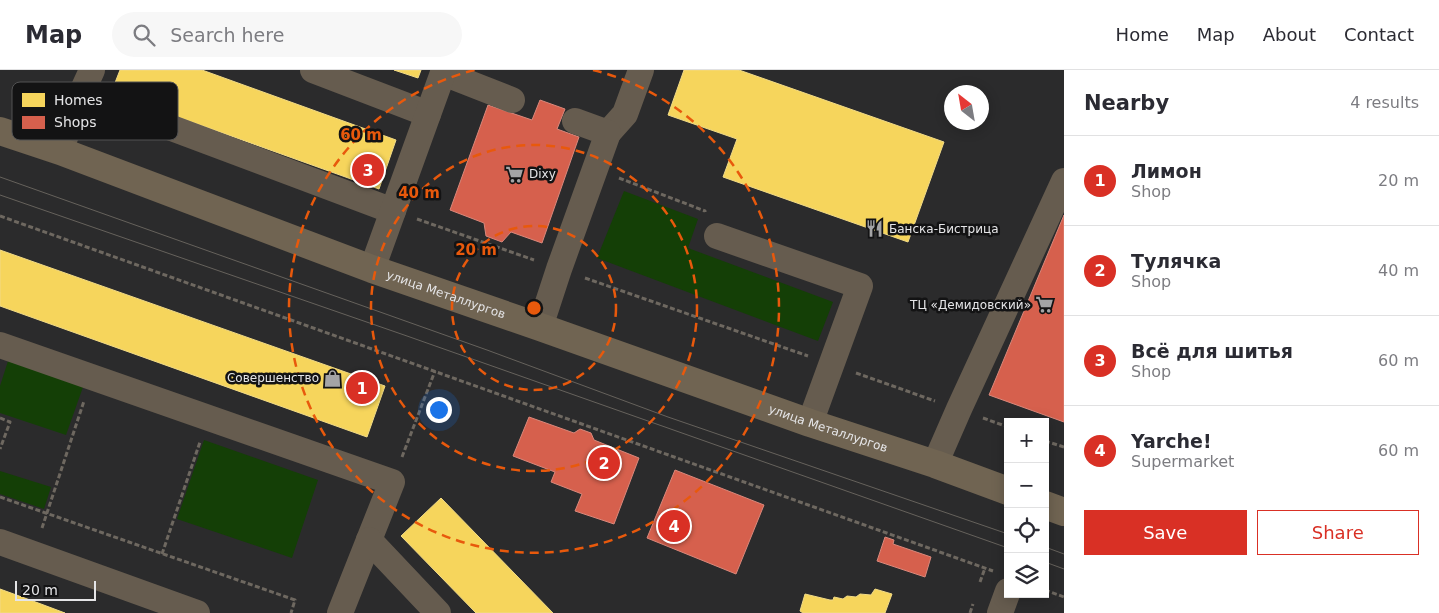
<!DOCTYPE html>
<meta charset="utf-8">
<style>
body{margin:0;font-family:"DejaVu Sans",sans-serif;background:#f7f7f7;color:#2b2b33}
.controls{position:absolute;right:15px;bottom:15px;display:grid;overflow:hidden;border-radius:0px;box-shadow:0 2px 12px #0003}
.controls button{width:45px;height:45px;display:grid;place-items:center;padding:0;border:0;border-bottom:1px solid #e1e1e2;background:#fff;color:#2b2b33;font:25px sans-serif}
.compass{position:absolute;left:944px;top:15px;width:45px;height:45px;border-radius:50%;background:#fff;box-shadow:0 2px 12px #0003;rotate:329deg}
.scale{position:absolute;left:15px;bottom:12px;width:81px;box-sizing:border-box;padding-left:5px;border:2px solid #e5e5e7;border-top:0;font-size:14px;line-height:18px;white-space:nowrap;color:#e5e5e7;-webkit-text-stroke:4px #131314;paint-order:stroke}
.you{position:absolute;left:438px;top:339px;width:18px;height:18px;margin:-12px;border:4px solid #fff;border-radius:50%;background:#1a73e8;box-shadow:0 0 0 8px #1a73e833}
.badge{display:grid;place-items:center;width:32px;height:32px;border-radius:50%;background:#d93025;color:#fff;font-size:16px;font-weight:700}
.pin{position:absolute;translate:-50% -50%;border:2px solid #fff;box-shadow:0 1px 5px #0006}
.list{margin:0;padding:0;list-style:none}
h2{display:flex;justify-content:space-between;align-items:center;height:65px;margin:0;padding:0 20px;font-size:21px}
h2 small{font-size:16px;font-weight:400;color:#7c7c81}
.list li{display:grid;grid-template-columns:32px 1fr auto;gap:15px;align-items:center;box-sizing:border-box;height:90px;padding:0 20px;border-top:1px solid #e1e1e2}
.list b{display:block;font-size:19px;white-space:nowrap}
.list p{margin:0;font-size:16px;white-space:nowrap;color:#7c7c81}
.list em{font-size:16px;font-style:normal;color:#7c7c81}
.actions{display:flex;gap:10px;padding:15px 20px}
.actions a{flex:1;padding:11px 0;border:1px solid #d93025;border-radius:0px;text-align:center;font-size:18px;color:#d93025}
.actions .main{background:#d93025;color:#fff}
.icon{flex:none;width:28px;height:28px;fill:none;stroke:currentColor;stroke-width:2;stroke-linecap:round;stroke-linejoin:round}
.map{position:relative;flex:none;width:1064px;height:543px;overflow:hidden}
header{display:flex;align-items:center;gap:30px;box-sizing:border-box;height:70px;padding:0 25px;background:#fff;border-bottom:1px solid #e1e1e2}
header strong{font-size:24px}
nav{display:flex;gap:28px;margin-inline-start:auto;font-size:18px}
.search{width:350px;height:45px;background:#f7f7f7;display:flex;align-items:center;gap:12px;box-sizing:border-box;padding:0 18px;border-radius:28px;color:#7c7c81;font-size:19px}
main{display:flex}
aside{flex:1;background:#fff}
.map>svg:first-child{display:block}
.green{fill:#143f06}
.homes{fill:#f6d55c;stroke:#f1da86}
.shops{fill:#d6604d;stroke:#da887b}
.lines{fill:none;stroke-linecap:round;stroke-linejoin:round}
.path{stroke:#6e6860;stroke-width:3;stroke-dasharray:5 2.5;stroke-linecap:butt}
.minor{stroke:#665c4f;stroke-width:26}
.major{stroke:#706452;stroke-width:28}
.tram{stroke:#66625c;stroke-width:1}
.ring{fill:none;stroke:#e8590c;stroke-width:2.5;stroke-dasharray:9 6}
.labels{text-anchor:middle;stroke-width:5;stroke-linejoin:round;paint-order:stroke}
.poi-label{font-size:12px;fill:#e5e5e7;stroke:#131314;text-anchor:start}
.street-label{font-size:12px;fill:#e5e5e7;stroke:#131314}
.key{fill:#131314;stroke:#525253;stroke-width:1}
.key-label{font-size:14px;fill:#e5e5e7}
.centre{fill:#e8590c;stroke:#131314;stroke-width:2.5}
.ring-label{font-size:15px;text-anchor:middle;font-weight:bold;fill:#e8590c;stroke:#131314;stroke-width:5;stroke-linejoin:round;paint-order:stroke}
</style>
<header>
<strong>Map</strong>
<div class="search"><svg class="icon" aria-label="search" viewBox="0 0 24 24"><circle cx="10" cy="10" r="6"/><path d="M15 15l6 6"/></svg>Search here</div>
<nav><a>Home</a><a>Map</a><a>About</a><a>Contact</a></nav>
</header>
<main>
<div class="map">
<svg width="1064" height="543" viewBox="0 0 1064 543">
<rect width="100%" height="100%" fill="#2b2b2c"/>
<!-- green -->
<g class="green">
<path d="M624 121 698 149 688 178 833 232 818 271 597 188Z"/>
<path d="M8 291 83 317 66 365 0 343V316Z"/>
<path d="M204 370 318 410 292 488 177 449Z"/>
<path d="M0 401 51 417 44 439 0 424Z"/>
</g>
<!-- homes -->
<g class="homes">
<path d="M120 0H202L396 70 379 119 111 23Z"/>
<path d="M394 0H421L418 8Z"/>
<path d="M684 0H739L944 72 908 172 723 107 737 69 668 45Z"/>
<path d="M0 180 385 316 367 367 0 236Z"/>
<path d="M441 428 553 543H476L401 466Z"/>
<path d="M0 519 41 534 65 543H0Z"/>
<path d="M875 519 892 524 885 543H803L800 541 805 524 830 530H833L834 527 843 529 847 526 856 527 860 524 871 525Z"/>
</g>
<!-- shops -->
<g class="shops">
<path d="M540 30 565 39 557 59 579 67 542 173 511 162 502 172 486 166 484 153 450 140 488 35 532 50Z"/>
<path d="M1064 145V352L989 325Z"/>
<path d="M529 347 574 363 580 359 591 363 594 370 639 388 614 454 575 441 582 424 551 412 555 402 513 386Z"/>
<path d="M675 400 764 435 736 504 647 468Z"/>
<path d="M885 467 894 470 893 474 931 487 925 507 877 491Z"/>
</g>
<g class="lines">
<!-- path -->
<g class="path">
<path d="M619 108 705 141V142"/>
<path d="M0 146 993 501"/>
<path d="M417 149 534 190"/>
<path d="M585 208 808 286"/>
<path d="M856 303 935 331"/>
<path d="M0 348 10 352 0 379"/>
<path d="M983 348 1008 357"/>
<path d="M1045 371 1064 377"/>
<path d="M402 387 435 301"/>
<path d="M0 427 295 530 291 543"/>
<path d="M42 458 84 331"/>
<path d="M162 484 200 372"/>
<path d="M980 512 985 498"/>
<path d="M1045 520 1064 527"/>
<path d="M970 543 973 534"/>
</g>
<!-- minor -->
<g class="minor">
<path d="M313 0 428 44"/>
<path d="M443 3 512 30"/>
<path d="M81 24 393 141"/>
<path d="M608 63 625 44 641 0"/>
<path d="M60 81 81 24 92 0"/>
<path d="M717 166 860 216 810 353"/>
<path d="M372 199 444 0"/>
<path d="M540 257 559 199 608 63 575 51"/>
<path d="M0 275 392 412 340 543"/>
<path d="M935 394 959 339 1064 111"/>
<path d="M369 470 438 543"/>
<path d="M0 472 197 543"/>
<path d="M1000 543 1008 521"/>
</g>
<!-- major -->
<g class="major">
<path id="s1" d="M0 61 60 81 372 199 540 257 810 353 935 394 1008 421"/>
<path d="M1045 435 1064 442"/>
</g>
<!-- tram -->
<g class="tram">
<path d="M0 107 487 280 668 347 1008 464"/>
<path d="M0 125 407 266 1008 478"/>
<path d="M1045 477 1064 484"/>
<path d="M1045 492 1064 499"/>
</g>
</g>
<!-- distance rings -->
<g class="ring">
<circle cx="534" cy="238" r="82"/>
<circle cx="534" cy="238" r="163"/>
<path d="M593 0A245 245 0 1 1 475 0"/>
</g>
<!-- icons -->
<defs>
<symbol id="supermarket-bare" viewBox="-9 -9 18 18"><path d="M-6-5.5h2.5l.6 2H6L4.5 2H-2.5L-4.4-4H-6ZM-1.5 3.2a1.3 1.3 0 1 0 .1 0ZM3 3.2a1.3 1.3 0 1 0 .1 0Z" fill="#a4a4a6" stroke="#131314" stroke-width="2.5" paint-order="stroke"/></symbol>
<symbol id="restaurant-bare" viewBox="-9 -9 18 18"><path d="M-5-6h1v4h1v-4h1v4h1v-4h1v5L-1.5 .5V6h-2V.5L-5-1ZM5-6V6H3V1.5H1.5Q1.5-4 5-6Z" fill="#a4a4a6" stroke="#131314" stroke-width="2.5" paint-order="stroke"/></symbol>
<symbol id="shop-bare" viewBox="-9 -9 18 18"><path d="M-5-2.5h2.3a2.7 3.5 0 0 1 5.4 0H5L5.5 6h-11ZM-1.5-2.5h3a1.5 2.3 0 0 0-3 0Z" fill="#a4a4a6" stroke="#131314" stroke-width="2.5" paint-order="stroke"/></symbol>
</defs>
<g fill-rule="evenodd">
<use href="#supermarket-bare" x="502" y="92" width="25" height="25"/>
<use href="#restaurant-bare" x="862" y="146" width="25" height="25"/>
<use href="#supermarket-bare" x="1032" y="222" width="25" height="25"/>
<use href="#shop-bare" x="320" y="296" width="25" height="25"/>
</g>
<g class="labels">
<!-- poi labels -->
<g class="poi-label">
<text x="529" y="108">Dixy</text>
<text x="889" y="163">Банска-Бистрица</text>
<text x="1031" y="239" text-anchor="end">ТЦ «Демидовский»</text>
<text x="319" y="312" text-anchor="end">Совершенство</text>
</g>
<!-- street labels -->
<g class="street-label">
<text dy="4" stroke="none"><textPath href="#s1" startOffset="475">улица Металлургов</textPath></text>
<text dy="4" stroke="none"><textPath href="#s1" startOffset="880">улица Металлургов</textPath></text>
</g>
</g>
<!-- legend -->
<rect x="12" y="12" width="166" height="58" rx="8" class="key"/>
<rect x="22" y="23" width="23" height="14" fill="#f6d55c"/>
<rect x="22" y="46" width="23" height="13" fill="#d6604d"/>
<g class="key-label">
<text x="54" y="35">Homes</text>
<text x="54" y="57">Shops</text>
</g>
<circle cx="534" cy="238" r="8" class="centre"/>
<g class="ring-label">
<text x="361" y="70">60 m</text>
<text x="419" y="128">40 m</text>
<text x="476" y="185">20 m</text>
</g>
</svg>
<div class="controls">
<button>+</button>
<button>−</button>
<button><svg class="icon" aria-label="locate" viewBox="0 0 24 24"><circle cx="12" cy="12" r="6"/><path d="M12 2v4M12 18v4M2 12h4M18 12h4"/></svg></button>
<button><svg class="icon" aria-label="layers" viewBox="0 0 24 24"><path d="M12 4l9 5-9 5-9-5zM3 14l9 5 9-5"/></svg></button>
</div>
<svg class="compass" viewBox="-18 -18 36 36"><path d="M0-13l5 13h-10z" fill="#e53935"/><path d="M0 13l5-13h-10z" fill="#7c7c81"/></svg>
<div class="scale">20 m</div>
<div class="you"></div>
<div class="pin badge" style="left:362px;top:318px">1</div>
<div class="pin badge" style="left:604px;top:393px">2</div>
<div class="pin badge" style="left:368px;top:100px">3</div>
<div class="pin badge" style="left:674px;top:456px">4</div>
</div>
<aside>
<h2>Nearby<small>4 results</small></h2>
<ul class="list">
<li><span class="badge">1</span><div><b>Лимон</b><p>Shop</p></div><em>20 m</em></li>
<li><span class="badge">2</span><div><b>Тулячка</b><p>Shop</p></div><em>40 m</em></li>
<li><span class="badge">3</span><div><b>Всё для шитья</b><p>Shop</p></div><em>60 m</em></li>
<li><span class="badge">4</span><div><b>Yarche!</b><p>Supermarket</p></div><em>60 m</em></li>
</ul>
<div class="actions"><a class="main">Save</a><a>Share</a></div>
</aside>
</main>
